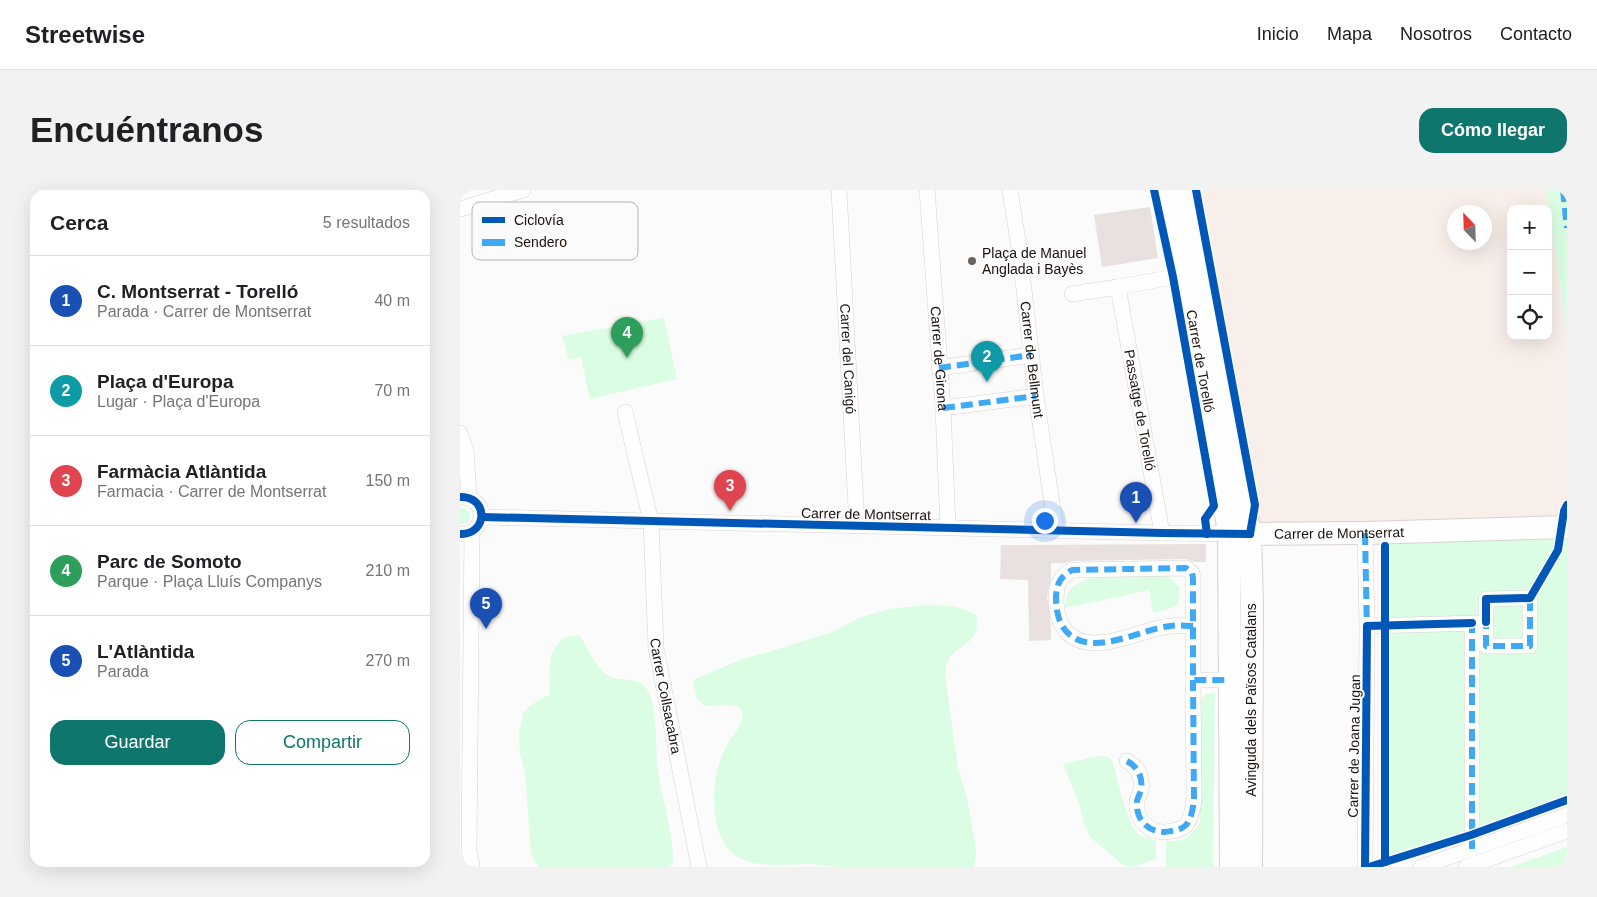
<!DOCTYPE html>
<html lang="es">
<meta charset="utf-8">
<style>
body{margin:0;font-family:Helvetica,sans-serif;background:#f2f2f2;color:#202124}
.controls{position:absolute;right:15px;top:15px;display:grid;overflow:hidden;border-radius:10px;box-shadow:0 5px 20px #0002}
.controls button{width:45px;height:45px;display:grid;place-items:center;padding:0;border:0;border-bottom:1px solid #e0e0e0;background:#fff;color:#202124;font:25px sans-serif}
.compass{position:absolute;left:987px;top:15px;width:45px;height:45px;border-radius:50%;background:#fff;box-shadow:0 5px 20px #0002;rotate:337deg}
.you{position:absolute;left:584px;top:330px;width:18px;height:18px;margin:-12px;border:4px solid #fff;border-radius:50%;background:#1a73e8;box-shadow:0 0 0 8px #1a73e833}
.badge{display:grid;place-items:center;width:32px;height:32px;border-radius:50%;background:#0f766e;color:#fff;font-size:16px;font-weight:700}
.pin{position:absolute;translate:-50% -41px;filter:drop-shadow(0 1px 2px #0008)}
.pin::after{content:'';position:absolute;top:26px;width:18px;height:15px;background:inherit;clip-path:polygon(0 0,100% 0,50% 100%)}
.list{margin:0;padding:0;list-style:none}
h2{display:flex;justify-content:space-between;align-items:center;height:65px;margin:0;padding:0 20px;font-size:21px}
h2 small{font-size:16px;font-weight:400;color:#757577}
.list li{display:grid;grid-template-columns:32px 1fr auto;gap:15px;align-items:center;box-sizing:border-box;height:90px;padding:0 20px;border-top:1px solid #e0e0e0}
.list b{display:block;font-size:19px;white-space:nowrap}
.list p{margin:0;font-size:16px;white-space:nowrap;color:#757577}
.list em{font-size:16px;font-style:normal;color:#757577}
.actions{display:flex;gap:10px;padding:15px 20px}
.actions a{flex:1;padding:11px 0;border:1px solid #0f766e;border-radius:15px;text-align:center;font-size:18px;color:#0f766e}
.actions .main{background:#0f766e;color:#fff}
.icon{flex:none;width:28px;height:28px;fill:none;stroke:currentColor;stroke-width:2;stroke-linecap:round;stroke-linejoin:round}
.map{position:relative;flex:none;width:1107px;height:677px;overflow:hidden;border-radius:15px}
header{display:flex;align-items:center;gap:30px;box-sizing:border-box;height:70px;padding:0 25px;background:#fff;border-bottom:1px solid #e0e0e0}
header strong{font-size:24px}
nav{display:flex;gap:28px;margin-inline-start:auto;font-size:18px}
.intro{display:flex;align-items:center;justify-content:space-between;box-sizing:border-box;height:120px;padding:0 30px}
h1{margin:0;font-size:35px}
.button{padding:12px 22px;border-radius:15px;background:#0f766e;color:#fff;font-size:18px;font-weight:700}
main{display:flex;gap:30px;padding:0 30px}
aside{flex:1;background:#fff;border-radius:15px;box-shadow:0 5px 20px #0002}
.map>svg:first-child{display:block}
.built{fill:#f8eeea;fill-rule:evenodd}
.green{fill:#dafde4}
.building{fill:#e8e1e0}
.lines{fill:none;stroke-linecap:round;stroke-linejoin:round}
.street-casing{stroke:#d8d2d0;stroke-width:16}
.secondary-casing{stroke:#d8d2d0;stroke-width:24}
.street{stroke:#fefefe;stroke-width:15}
.secondary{stroke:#fefefe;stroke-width:22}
.quiet{stroke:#3fa9f5;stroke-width:6;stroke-dasharray:12 6;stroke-linecap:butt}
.cycleway-casing{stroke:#fbfbfb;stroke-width:11}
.cycleway{stroke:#0057b8;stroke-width:8}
.poi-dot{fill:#696360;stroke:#fbfbfb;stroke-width:2}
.labels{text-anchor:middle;stroke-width:4;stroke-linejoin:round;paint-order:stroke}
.poi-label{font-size:14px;fill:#1b110c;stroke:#fbfbfb;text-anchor:start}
.street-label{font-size:14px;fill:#1b110c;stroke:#fbfbfb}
.key{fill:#fbfbfb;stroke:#b8b5b3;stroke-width:1}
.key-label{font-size:14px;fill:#1b110c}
</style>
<header>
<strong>Streetwise</strong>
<nav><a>Inicio</a><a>Mapa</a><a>Nosotros</a><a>Contacto</a></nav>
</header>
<div class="intro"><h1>Encuéntranos</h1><a class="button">Cómo llegar</a></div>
<main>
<aside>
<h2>Cerca<small>5 resultados</small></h2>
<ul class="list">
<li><span class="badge" style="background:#1a4fb4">1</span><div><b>C. Montserrat - Torelló</b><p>Parada · Carrer de Montserrat</p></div><em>40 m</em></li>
<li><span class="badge" style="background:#0f9aa8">2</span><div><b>Plaça d'Europa</b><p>Lugar · Plaça d'Europa</p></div><em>70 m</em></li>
<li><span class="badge" style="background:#e0444e">3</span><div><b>Farmàcia Atlàntida</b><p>Farmacia · Carrer de Montserrat</p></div><em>150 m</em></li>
<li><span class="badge" style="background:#2e9e5b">4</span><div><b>Parc de Somoto</b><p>Parque · Plaça Lluís Companys</p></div><em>210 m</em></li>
<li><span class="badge" style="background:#1a4fb4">5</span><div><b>L'Atlàntida</b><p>Parada</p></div><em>270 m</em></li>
</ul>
<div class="actions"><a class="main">Guardar</a><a>Compartir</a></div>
</aside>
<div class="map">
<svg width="1107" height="677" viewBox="0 0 1107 677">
<rect width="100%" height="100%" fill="#fbfbfb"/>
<!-- built -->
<path class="built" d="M713 0H1086L1107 141V346L777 344ZM1051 19H1088V146H1051ZM994 22H1024V52H994Z"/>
<!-- green -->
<g class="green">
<path d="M1086 0H1107V141Z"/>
<path d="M204 128 217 189 130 209 121 167 109 170 102 146Z"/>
<path d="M0 318H5L10 324 8 332 0 334Z"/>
<path d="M927 345 1107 346V606L1011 645 925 672Z"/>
<path d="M688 384 708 386 720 398 718 415 707 420 693 423 689 400 605 418C606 414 606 409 607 406 615 381 667 385 688 384Z"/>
<path d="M464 415C483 415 499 415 516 425 522 457 496 451 487 473 485 479 486 487 486 493L498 578 507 608 515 652 516 666 514 677C498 677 479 677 461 677 434 677 405 677 378 677 368 676 357 674 348 674 326 675 305 677 284 670 268 664 259 647 256 631 252 607 254 580 266 557 274 542 281 540 283 521L276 515 245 516 237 509 233 490 282 469 312 461 372 442 399 428 429 419Z"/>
<path d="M119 445C127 456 138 482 151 487 164 492 180 486 188 501 197 516 196 554 197 572 200 607 214 639 213 674L208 677H78L71 663 65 582 60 564 59 543 64 521 71 515 90 504C89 486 86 456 107 447 110 446 115 446 119 445Z"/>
<path d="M755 502 753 677H706V651C726 652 728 648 740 633L741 510 746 504Z"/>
<path d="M640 566H647L653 572C657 588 667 635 678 644 683 648 690 649 696 650V669L671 677 662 674 631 648 624 634 619 613 603 574Z"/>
<path d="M1107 657V677H1051Z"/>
</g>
<!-- building -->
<g class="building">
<path d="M690 17 698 68 642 77 634 25Z"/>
<path d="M746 354V372H734L726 369 612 371 605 373H591V388L587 407 591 433V450L569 451 568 390 540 389 541 355Z"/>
</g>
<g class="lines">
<defs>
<g id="street">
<path id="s1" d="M379 0 397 336"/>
<path id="s2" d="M467 0 483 218 488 337"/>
<path id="s3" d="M550 0 560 64 576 206 596 340"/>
<path d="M0 19 63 0"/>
<path id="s4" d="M658 97 702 343"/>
<path d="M612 104 658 97 725 85"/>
<path d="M479 178 571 165"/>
<path d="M483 218 576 206"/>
<path id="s5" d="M165 222 191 332 196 458 239 677"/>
<path d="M0 243 6 260 9 308"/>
<path d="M0 307C29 306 28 345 0 344"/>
<path d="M22 327 702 343 778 344"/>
<path d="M12 342 9 660 12 677"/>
<path d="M1070 408V456H1026V409Z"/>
<path d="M733 436C725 436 717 435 710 436 681 439 636 466 610 445 599 436 596 422 596 407 597 393 600 387 612 380L726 378 732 383 733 388V490H770"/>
<path d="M907 436 1021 433"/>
<path d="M667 571C678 577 683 587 681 600 680 604 678 607 677 611 675 628 687 642 704 642 712 641 720 641 726 635 732 627 733 618 734 609L733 490"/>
<path d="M1012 659V433"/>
<path d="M905 677 907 436 905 343"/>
<path d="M961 677 1107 625"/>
<path d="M1006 677 1107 641"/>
</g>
<g id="secondary">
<path id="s6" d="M704 0 725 85 754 246 769 344 771 677"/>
<path d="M725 0 790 344 792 414 791 677"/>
<path id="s7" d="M790 344 905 343 1107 337"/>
</g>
</defs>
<!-- street casing -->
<use href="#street" class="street-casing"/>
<!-- secondary casing -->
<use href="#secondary" class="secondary-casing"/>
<!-- street -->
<use href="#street" class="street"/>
<!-- secondary -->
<use href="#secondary" class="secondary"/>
<!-- quiet -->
<g class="quiet">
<path d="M1103 0 1107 38"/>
<path d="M479 178 571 165"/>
<path d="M483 218 576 206"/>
<path d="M905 343 907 441"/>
<path d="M1026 427V456H1070V408L1072 404"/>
<path d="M733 436C725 436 717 435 710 436 681 439 636 466 610 445 599 436 596 422 596 407 597 393 600 387 612 380L726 378 732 383 733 388V490H770"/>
<path d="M667 571C678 577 683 587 681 600 680 604 678 607 677 611 675 628 687 642 704 642 712 641 720 641 726 635 732 627 733 618 734 609L733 490"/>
<path d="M1012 659V433"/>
</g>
<defs>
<g id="cycleway">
<path d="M694 0 713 87 754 316 745 329 747 344"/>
<path d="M736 0 795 315 790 344"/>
<path d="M0 307C29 306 28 345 0 344"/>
<path d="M22 327 702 343 790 344"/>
<path d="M1026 432V409L1070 408 1098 360 1104 321 1107 315"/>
<path d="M925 672V356"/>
<path d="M905 677 907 436 1012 433"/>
<path d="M909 677 1011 645 1107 610"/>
</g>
</defs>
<!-- cycleway casing -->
<use href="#cycleway" class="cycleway-casing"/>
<!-- cycleway -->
<use href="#cycleway" class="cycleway"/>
</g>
<!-- markers -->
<circle class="poi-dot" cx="512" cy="71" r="5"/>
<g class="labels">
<!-- poi labels -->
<g class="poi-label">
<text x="522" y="68">Plaça de Manuel<tspan x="522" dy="16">Anglada i Bayès</tspan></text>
</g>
<!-- street labels -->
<g class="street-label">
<text dy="5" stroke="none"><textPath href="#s1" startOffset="169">Carrer del Canigó</textPath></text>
<text dy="5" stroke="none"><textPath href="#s2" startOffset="169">Carrer de Girona</textPath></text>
<text dy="5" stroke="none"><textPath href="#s3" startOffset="171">Carrer de Bellmunt</textPath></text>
<text dy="5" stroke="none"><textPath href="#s6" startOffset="175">Carrer de Torelló</textPath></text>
<text dy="5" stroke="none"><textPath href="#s4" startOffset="125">Passatge de Torelló</textPath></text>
<text transform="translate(406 324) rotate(1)" y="5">Carrer de Montserrat</text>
<text dy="5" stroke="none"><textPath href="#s7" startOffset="89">Carrer de Montserrat</textPath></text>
<text dy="5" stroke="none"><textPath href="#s5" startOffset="288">Carrer Collsacabra</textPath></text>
<text transform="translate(791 510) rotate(-90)" y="5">Avinguda dels Països Catalans</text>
<text transform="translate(894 556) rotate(-89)" y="5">Carrer de Joana Jugan</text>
</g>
</g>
<!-- legend -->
<rect x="12" y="12" width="166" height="58" rx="8" class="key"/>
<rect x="22" y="27" width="23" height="6" fill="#0057b8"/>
<rect x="22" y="49" width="23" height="7" fill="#3fa9f5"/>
<g class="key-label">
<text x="54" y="35">Ciclovía</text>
<text x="54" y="57">Sendero</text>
</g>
</svg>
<div class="controls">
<button>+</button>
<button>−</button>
<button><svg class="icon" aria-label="locate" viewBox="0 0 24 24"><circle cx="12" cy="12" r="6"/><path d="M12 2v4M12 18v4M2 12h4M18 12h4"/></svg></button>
</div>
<svg class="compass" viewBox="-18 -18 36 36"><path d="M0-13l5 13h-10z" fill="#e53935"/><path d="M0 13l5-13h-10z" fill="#757577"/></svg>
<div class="you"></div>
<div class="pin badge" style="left:676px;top:333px;background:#1a4fb4">1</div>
<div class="pin badge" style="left:527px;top:192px;background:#0f9aa8">2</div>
<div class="pin badge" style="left:270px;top:321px;background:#e0444e">3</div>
<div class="pin badge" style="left:167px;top:168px;background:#2e9e5b">4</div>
<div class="pin badge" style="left:26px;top:439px;background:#1a4fb4">5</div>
</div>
</main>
